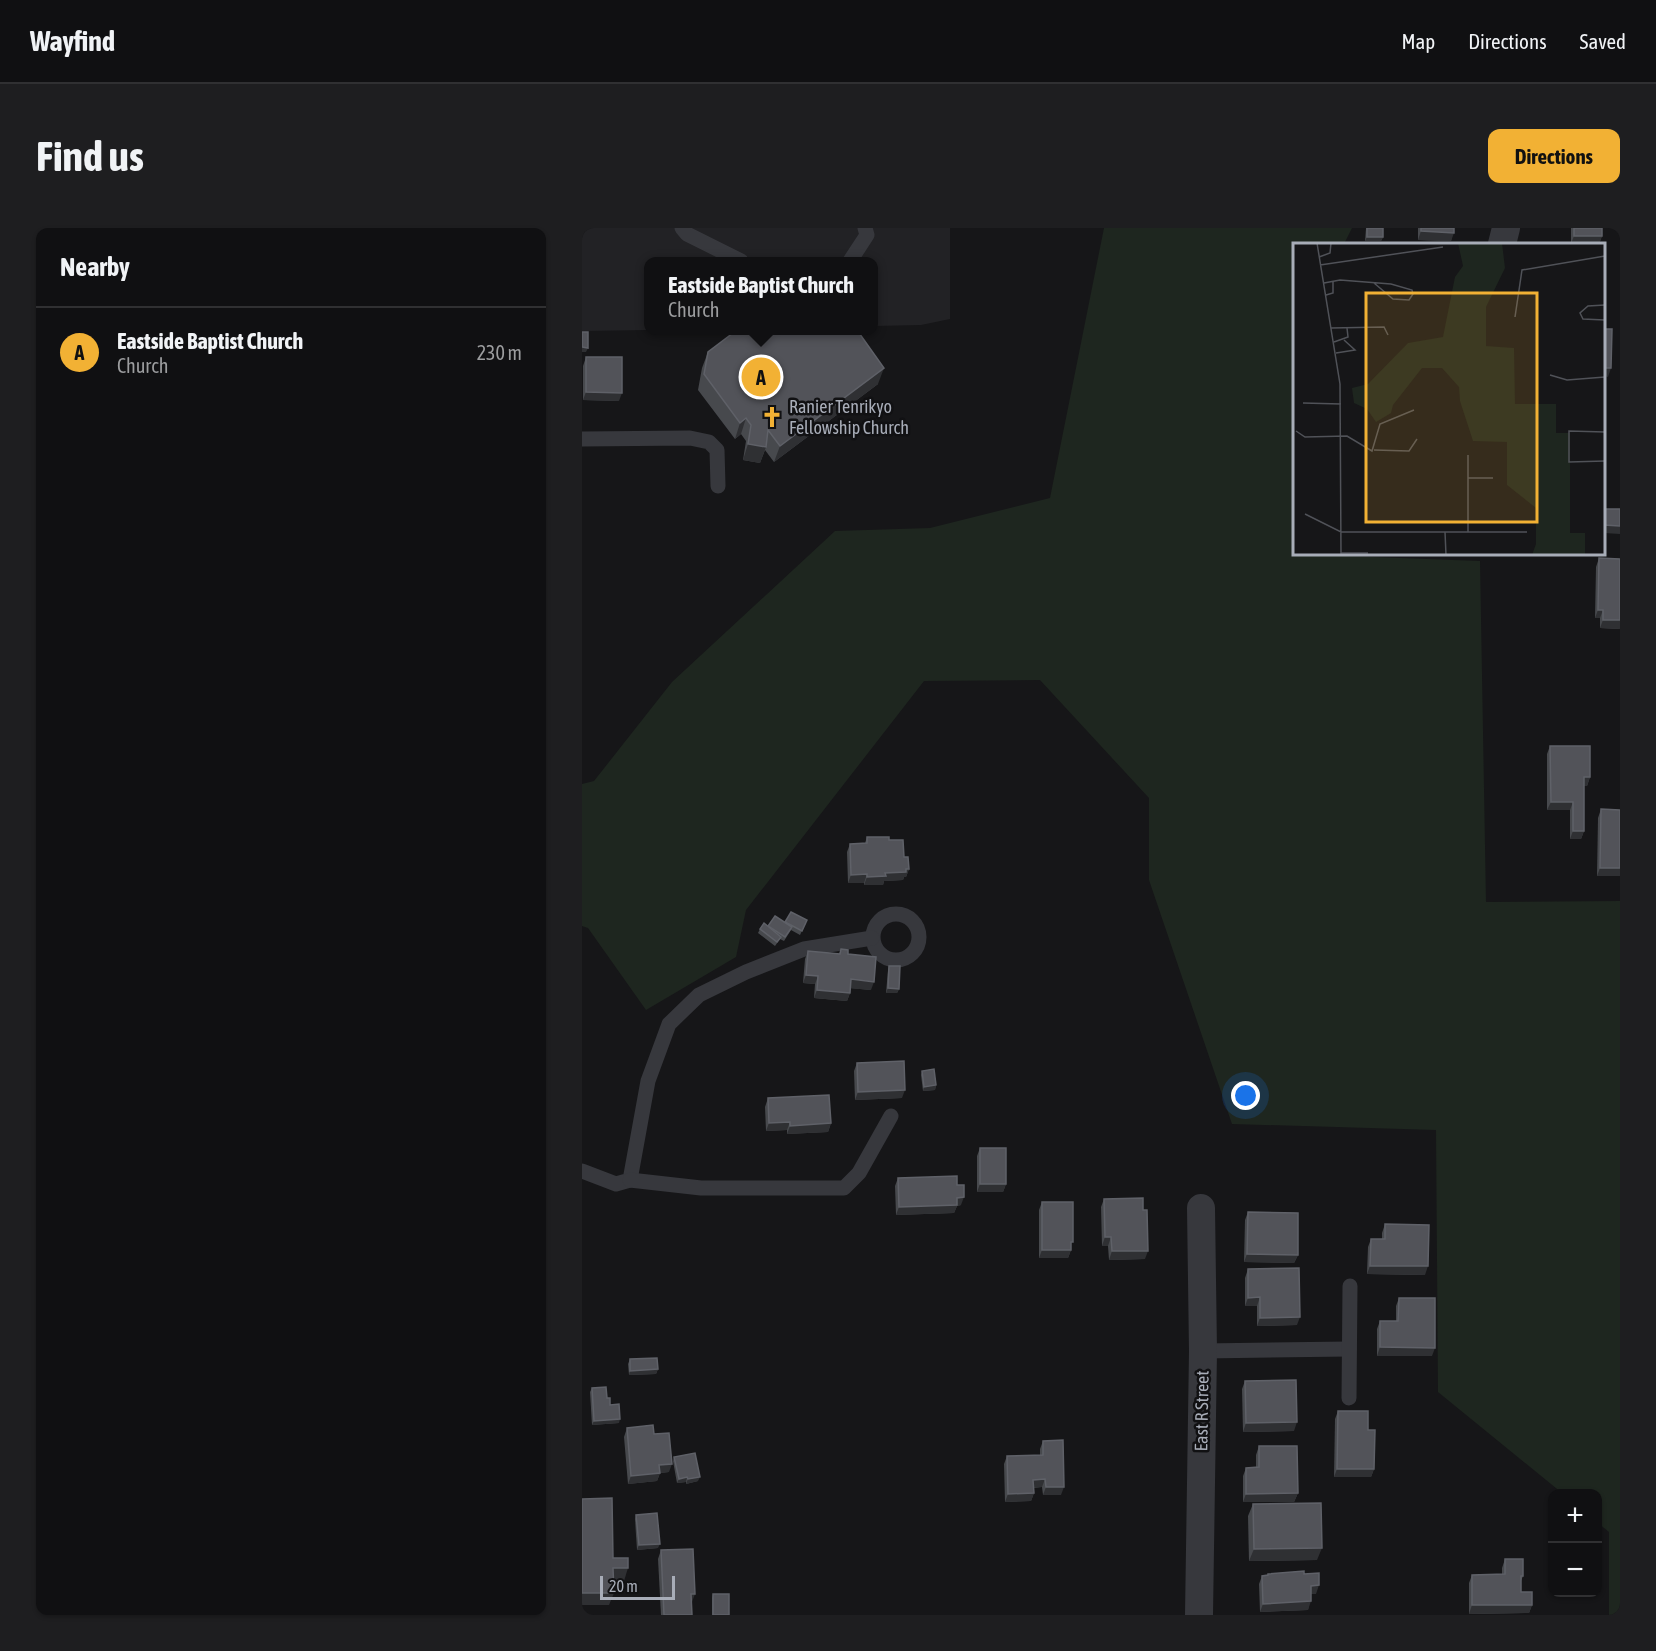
<!DOCTYPE html>
<meta charset="utf-8">
<style>
body{margin:0;font-family:"Asap Condensed",sans-serif;background:#1e1e20;color:#f1f3f6}
.controls{position:absolute;right:18px;bottom:18px;display:grid;overflow:hidden;border-radius:12px;box-shadow:0 2px 4px #0004}
.controls button{width:54px;height:54px;display:grid;place-items:center;padding:0;border:0;border-bottom:2px solid #303032;background:#101012;color:#f1f3f6;font:30px sans-serif}
.scale{position:absolute;left:18px;bottom:15px;width:75px;box-sizing:border-box;padding-left:6px;border:3px solid #a8adb8;border-top:0;font-size:16px;line-height:21px;white-space:nowrap;color:#a8adb8;-webkit-text-stroke:4px #111113;paint-order:stroke}
.you{position:absolute;left:664px;top:868px;width:21px;height:21px;margin:-15px;border:4px solid #fff;border-radius:50%;background:#1a73e8;box-shadow:0 0 0 9px #1a73e833}
.badge{display:grid;place-items:center;width:39px;height:39px;border-radius:50%;background:#f2b134;color:#111;font-size:20px;font-weight:700}
.pin{position:absolute;translate:-50% -50%;border:3px solid #fff;box-shadow:0 2px 6px #0006}
.popup{position:absolute;left:62px;top:29px;width:234px;height:78px;box-sizing:border-box;display:grid;place-content:center;border-radius:12px;background:#101012;filter:drop-shadow(0 2px 4px #0005);font-size:20px;white-space:nowrap;color:#9c9d9f}
.popup b{font-size:22px;color:#f1f3f6}
.popup::after{content:'';position:absolute;left:50%;top:100%;margin-left:-12px;border:12px solid transparent;border-top-color:#101012}
.list{margin:0;padding:0;list-style:none}
h2{display:flex;justify-content:space-between;align-items:center;height:78px;margin:0;padding:0 24px;font-size:26px}
h2 small{font-size:20px;font-weight:400;color:#9c9d9f}
.list li{display:grid;grid-template-columns:39px 1fr auto;gap:18px;align-items:center;box-sizing:border-box;height:90px;padding:0 24px;border-top:2px solid #303032}
.list b{display:block;font-size:22px;white-space:nowrap}
.list p{margin:0;font-size:20px;white-space:nowrap;color:#9c9d9f}
.list em{font-size:20px;font-style:normal;color:#9c9d9f}
.map{position:relative;flex:none;width:1038px;height:1387px;overflow:hidden;border-radius:12px}
header{display:flex;align-items:center;gap:36px;box-sizing:border-box;height:84px;padding:0 30px;background:#101012;border-bottom:2px solid #303032}
header strong{font-size:28px}
nav{display:flex;gap:33px;margin-inline-start:auto;font-size:21px}
.intro{display:flex;align-items:center;justify-content:space-between;box-sizing:border-box;height:144px;padding:0 36px}
h1{margin:0;font-size:42px}
.button{padding:15px 27px;border-radius:12px;background:#f2b134;color:#111;font-size:21px;font-weight:700}
main{display:flex;gap:36px;padding:0 36px}
aside{flex:1;background:#101012;border-radius:12px;box-shadow:0 2px 4px #0004}
.map>svg:first-child{display:block}
.built{fill:#222225}
.green{fill:#1e261f}
.lines{fill:none;stroke-linecap:round;stroke-linejoin:round}
.service{stroke:#37383d;stroke-width:15}
.minor{stroke:#37383d;stroke-width:28}
.wall{fill:#47494d}
.shaded-wall{fill:#2f3033}
.building{fill:#525359;stroke:#5f6168;stroke-width:1.5}
.labels{text-anchor:middle;stroke-width:5;stroke-linejoin:round;paint-order:stroke}
.poi-label{font-size:18px;fill:#a8adb8;stroke:#111113;text-anchor:start}
.street-label{font-size:18px;fill:#a8adb8;stroke:#111113}
.inset-road{fill:none;stroke:#505258;stroke-width:1.5}
.view{fill:#f2b134;fill-opacity:0.15;stroke:#f2b134;stroke-width:3}
.inset-edge{fill:none;stroke:#a8adb8;stroke-width:3}
</style>
<header>
<strong>Wayfind</strong>
<nav><a>Map</a><a>Directions</a><a>Saved</a></nav>
</header>
<div class="intro"><h1>Find us</h1><a class="button">Directions</a></div>
<main>
<aside>
<h2>Nearby<small></small></h2>
<ul class="list">
<li><span class="badge">A</span><div><b>Eastside Baptist Church</b><p>Church</p></div><em>230 m</em></li>
</ul>
</aside>
<div class="map">
<svg width="1038" height="1387" viewBox="0 0 1038 1387">
<rect width="100%" height="100%" fill="#161618"/>
<!-- built -->
<path class="built" d="M0 0H368V91L339 97 292 98V33H66V102L0 103Z"/>
<!-- green -->
<path class="green" d="M522 0H770L762 16H712V326L898 333 904 674 1038 673V1387H1027V1304L1016 1295V1266L980 1265 856 1164 854 902 650 896 567 652V570L458 452 342 453 164 682 154 729 64 782 6 700 0 698V556L12 553 90 454 253 303 348 300 468 270Z"/>
<g class="lines">
<!-- service -->
<g class="service">
<path d="M100 0 105 6 159 33"/>
<path d="M268 33 285 7 283 0"/>
<path d="M0 211 108 210 127 214 135 222 136 258"/>
<circle cx="314" cy="709" r="23"/>
<path d="M0 943 34 956 48 952 66 853 87 796 117 767 164 744 222 721 290 710"/>
<path d="M48 952 119 960H262L277 945 309 888"/>
<path d="M621 1123 767 1121"/>
<path d="M767 1170 768 1058"/>
</g>
<!-- minor -->
<g class="minor">
<path d="M920 16 924 0"/>
<path d="M617 1387 621 1123 619 980"/>
</g>
</g>
<!-- wall -->
<g class="wall">
<path d="M784 0H801V9L799 13H783Z"/>
<path d="M836 0H872L869 13 836 12Z"/>
<path d="M989 0H1020V8L1017 16H989Z"/>
<path d="M126 124 296 156 192 234 183 222 178 235 161 232 164 213 159 206 153 211 116 162 120 140Z"/>
<path d="M4 129 37 173 1 172V138Z"/>
<path d="M1017 330 1038 331V401L1018 400V390H1013L1014 339Z"/>
<path d="M968 518 1008 549 1005 558H1002V603L999 611H988V582H965V526Z"/>
<path d="M1019 581 1038 648H1015L1016 590Z"/>
<path d="M285 609 307 612 322 629 327 641 324 649H322L321 652 302 653 301 657H282V655H266L265 624 268 616 283 615Z"/>
<path d="M225 692 218 707 209 702 202 713 198 711 193 718 176 705 178 701 203 694Z"/>
<path d="M259 721 266 726 289 762 268 760V765L265 773 232 770 233 756 221 755 223 731 226 723 257 726Z"/>
<path d="M307 738 317 761 315 765H304L306 742Z"/>
<path d="M275 835 320 870 273 872 272 843Z"/>
<path d="M340 843 354 857 353 862 341 863 339 847Z"/>
<path d="M186 870 249 895 246 904 205 906V902L184 903 183 879Z"/>
<path d="M398 920 424 956 421 964H395V928Z"/>
<path d="M316 950 379 977 375 978 372 985 314 987 313 958Z"/>
<path d="M522 971 563 1031 527 1032 526 1018H520L519 979Z"/>
<path d="M460 974 489 1022 486 1030H457V982Z"/>
<path d="M666 984 716 1027 712 1035 662 1034 663 992Z"/>
<path d="M803 996 843 1047 785 1046 786 1019 789 1011H800V1005Z"/>
<path d="M666 1041 715 1097 675 1098V1078H663V1050Z"/>
<path d="M817 1070 850 1128H795V1101L798 1093H814V1078Z"/>
<path d="M48 1131 76 1141 74 1146 47 1147 46 1136Z"/>
<path d="M663 1153 712 1203 661 1204 660 1161Z"/>
<path d="M10 1160 25 1170 37 1195 10 1197 8 1164Z"/>
<path d="M756 1183 786 1202 792 1241 789 1249H752L753 1191Z"/>
<path d="M45 1200 72 1206 87 1244 78 1245 75 1253 46 1256 42 1209Z"/>
<path d="M461 1213 479 1267H461L460 1259 451 1260 452 1265 449 1273 423 1274 422 1236 425 1228 458 1227V1221Z"/>
<path d="M677 1218 716 1265 712 1274H661V1248L664 1240 674 1239V1227Z"/>
<path d="M92 1229 116 1253 104 1256V1254L95 1255 91 1233Z"/>
<path d="M671 1276 735 1332 667 1333 666 1288Z"/>
<path d="M54 1287 76 1320 55 1322 53 1291Z"/>
<path d="M79 1322 110 1374V1387H79L76 1331Z"/>
<path d="M923 1331 941 1348 939 1353V1364L950 1377 947 1385 887 1386V1355L890 1347 920 1346V1340Z"/>
<path d="M686 1346H722L734 1366H729L726 1382 678 1384 677 1356 680 1348 685 1347Z"/>
<path d="M131 1366 147 1387H130V1370Z"/>
</g>
<!-- shaded-wall -->
<g class="shaded-wall">
<path d="M839 3 872 5 869 13 836 12Z"/>
<path d="M992 8H1020L1017 16H989Z"/>
<path d="M785 9H801L799 13H783Z"/>
<path d="M0 119 6 120 4 124H0Z"/>
<path d="M302 140 296 156 192 234 198 218Z"/>
<path d="M1022 140H1029L1026 149 1022 148Z"/>
<path d="M4 164 40 165 37 173 1 172Z"/>
<path d="M164 190 159 206 153 211 158 195Z"/>
<path d="M166 216 184 219 178 235 161 232Z"/>
<path d="M1022 297 1038 298V306L1022 305Z"/>
<path d="M1016 382H1021L1018 390H1013Z"/>
<path d="M1021 392H1038V401L1018 400Z"/>
<path d="M1002 549H1008L1005 558H999Z"/>
<path d="M969 574H991L988 582H965Z"/>
<path d="M991 603H1002L999 611H988Z"/>
<path d="M1018 640H1038V648H1015Z"/>
<path d="M324 641H327L324 649H322L321 652 302 653 301 657H282L285 649Z"/>
<path d="M285 646 282 655H266L269 647Z"/>
<path d="M224 747 236 748 233 756 221 755Z"/>
<path d="M269 751 292 754 289 762 266 760Z"/>
<path d="M306 760 317 761 315 765H304Z"/>
<path d="M235 762 268 765 265 773 232 770Z"/>
<path d="M354 857 353 862 341 863 342 859Z"/>
<path d="M323 862 320 870 273 872 276 864Z"/>
<path d="M208 894 205 902 184 903 187 895Z"/>
<path d="M249 895 246 904 205 906 208 898Z"/>
<path d="M398 956H424L421 964H395Z"/>
<path d="M382 969 379 977 375 978 372 985 314 987 317 979Z"/>
<path d="M523 1009H529L526 1018H520Z"/>
<path d="M460 1022H489L486 1030H457Z"/>
<path d="M530 1023H566L563 1031 527 1032Z"/>
<path d="M665 1026 716 1027 712 1035 662 1034Z"/>
<path d="M788 1038H846L843 1047 785 1046Z"/>
<path d="M678 1069 675 1078H663L666 1070Z"/>
<path d="M718 1089 715 1097 675 1098 678 1090Z"/>
<path d="M798 1119 853 1120 850 1128H795Z"/>
<path d="M76 1141 74 1146 47 1147 48 1143Z"/>
<path d="M38 1191 37 1195 10 1197 12 1193Z"/>
<path d="M715 1194 712 1203 661 1204 664 1195Z"/>
<path d="M90 1236 87 1244 78 1245 75 1253 46 1256 49 1248 77 1237Z"/>
<path d="M755 1241H792L789 1249H752Z"/>
<path d="M105 1249 104 1254 95 1255 97 1251Z"/>
<path d="M118 1249 116 1253 104 1256 106 1251Z"/>
<path d="M463 1251 460 1259 448 1260 451 1252Z"/>
<path d="M464 1259H482L479 1267H461Z"/>
<path d="M452 1265 449 1273 423 1274 426 1266Z"/>
<path d="M716 1265 712 1274H661L664 1266Z"/>
<path d="M78 1316 76 1320 55 1322 57 1317Z"/>
<path d="M740 1320 735 1332 667 1333 672 1321Z"/>
<path d="M31 1340H46L42 1353H27Z"/>
<path d="M737 1357 734 1366H726L729 1358Z"/>
<path d="M0 1365H32L27 1377H0Z"/>
<path d="M109 1366H113L110 1374H106Z"/>
<path d="M729 1373 726 1382 678 1384 681 1376Z"/>
<path d="M890 1377H950L947 1385 887 1386Z"/>
</g>
<!-- building -->
<g class="building">
<rect x="785" y="0" width="16" height="9"/>
<path d="M839 0H872V5L839 3Z"/>
<rect x="992" y="0" width="28" height="8"/>
<path d="M1022 101H1030L1029 140H1022Z"/>
<path d="M155 102H275L302 140 198 218 186 202 184 219 166 216 169 197 164 190 158 195 122 146 126 124Z"/>
<path d="M0 104H6V120L0 119Z"/>
<path d="M4 129H40V165L4 164Z"/>
<path d="M1022 281H1038V298L1022 297Z"/>
<path d="M1017 330 1038 331V392H1021V382H1016Z"/>
<path d="M968 518H1008V549H1002V603H991V574H969Z"/>
<path d="M1019 581 1038 582V640H1018Z"/>
<path d="M285 609H307V612H321L322 629H326L327 641H324V644L303 645 304 648 285 649V646L269 647 268 616 285 615Z"/>
<path d="M209 684 225 692 220 703 203 694Z"/>
<path d="M193 688 210 699 203 709 186 698Z"/>
<path d="M182 695 199 709 195 714 178 701Z"/>
<path d="M259 721 266 722V726L294 729 292 754 269 751 268 765 235 762 236 748 224 747 226 723 258 726Z"/>
<path d="M307 738H318L317 761 306 760Z"/>
<path d="M322 833 323 862 276 864 275 835Z"/>
<path d="M352 841 354 857 342 859 340 843Z"/>
<path d="M247 867 249 895 208 898V894L187 895 186 870Z"/>
<rect x="398" y="920" width="26" height="36"/>
<path d="M375 948V957H382V969L375 970V977L317 979 316 950Z"/>
<path d="M561 970V982H565L566 1023H530L529 1009H523L522 971Z"/>
<path d="M460 974H491V1014H489V1022H460Z"/>
<path d="M666 984 716 985V1027L665 1026Z"/>
<path d="M803 996 847 997 846 1038H788L789 1011H803Z"/>
<path d="M717 1040 718 1089 678 1090V1069L666 1070V1041Z"/>
<path d="M817 1070H853V1120L798 1119V1093H816Z"/>
<path d="M75 1130 76 1141 48 1143V1131Z"/>
<path d="M714 1152 715 1194 664 1195 663 1153Z"/>
<path d="M24 1159 25 1170H28V1177L37 1176 38 1191 12 1193 10 1160Z"/>
<path d="M756 1183H786V1202H793L792 1241H755Z"/>
<path d="M71 1197 72 1206 87 1205 90 1236 77 1237 78 1245 49 1248 45 1200Z"/>
<path d="M481 1212 482 1259H464L463 1251 451 1252 452 1265 426 1266 425 1228 461 1227V1213Z"/>
<path d="M677 1218H715L716 1265 664 1266V1240L677 1239Z"/>
<path d="M113 1225 118 1249 106 1251 105 1249 97 1251 92 1229Z"/>
<path d="M30 1270 31 1330H46V1340H31L32 1365H0V1271Z"/>
<path d="M739 1275 740 1320 672 1321 671 1276Z"/>
<path d="M75 1285 78 1316 57 1317 54 1287Z"/>
<path d="M111 1321 113 1366H109L110 1387H82L79 1322Z"/>
<path d="M923 1331H941V1348H939V1364H950V1377H890V1347L923 1346Z"/>
<path d="M722 1343V1346L737 1345V1357L729 1358V1373L681 1376 680 1348 686 1347V1346Z"/>
<rect x="131" y="1366" width="16" height="21"/>
</g>
<!-- icons -->
<defs>
<symbol id="church-bare" viewBox="-9 -9 18 18"><path d="M-1.2-6h2.4v3.5h3.3v2.4h-3.3V6h-2.4V-.1h-3.3v-2.4h3.3Z" fill="#f2b134" stroke="#111113" stroke-width="2.5" paint-order="stroke"/></symbol>
</defs>
<g fill-rule="evenodd">
<use href="#church-bare" x="175" y="174" width="30" height="30"/>
</g>
<g class="labels">
<!-- poi labels -->
<g class="poi-label">
<text x="207" y="185">Ranier Tenrikyo<tspan x="207" dy="21">Fellowship Church</tspan></text>
</g>
<!-- street labels -->
<g class="street-label">
<text transform="translate(620 1183) rotate(-89)" y="6">East R Street</text>
</g>
</g>
<!-- overview -->
<g transform="translate(711 15)">
<rect width="312" height="312" fill="#161618"/>
<path d="M165 0H209L212 25 193 64V103L221 105 222 161H263V190H277V290H292V312H239L243 301V265L214 242V199L180 198 167 158 166 144 149 125H129L100 162 98 170 83 179 74 166 61 160 59 145 75 141 115 100 150 94 162 34 170 23Z" fill="#1e261f"/>
<path class="inset-road" d="M24 0 47 141 48 312M26 14 37 10 38 0M27 22 150 4M31 40 47 37 98 41 119 47 120 51 116 57 100 56 81 40M33 52 40 50V38M312 62 295 63 287 70 290 76 312 77M222 74 229 27 312 13M38 85 91 84 95 92M41 99 55 94 54 85M43 110 62 107 51 97M257 132 274 137 312 134M10 160 48 161M3 188 12 194 54 193 79 208 87 181 121 167M312 189 276 188V219L312 218M81 207 116 208 124 196M175 235H200M12 271 48 289H234M152 289 153 312M175 289V212M48 310H75"/>
<path class="view" d="M73 50H244V279H73Z"/>
<rect width="312" height="312" class="inset-edge"/>
</g>
</svg>
<div class="controls">
<button>+</button>
<button>−</button>
</div>
<div class="scale">20 m</div>
<div class="you"></div>
<div class="pin badge" style="left:179px;top:149px">A</div>
<div class="popup"><b>Eastside Baptist Church</b>Church</div>
</div>
</main>
